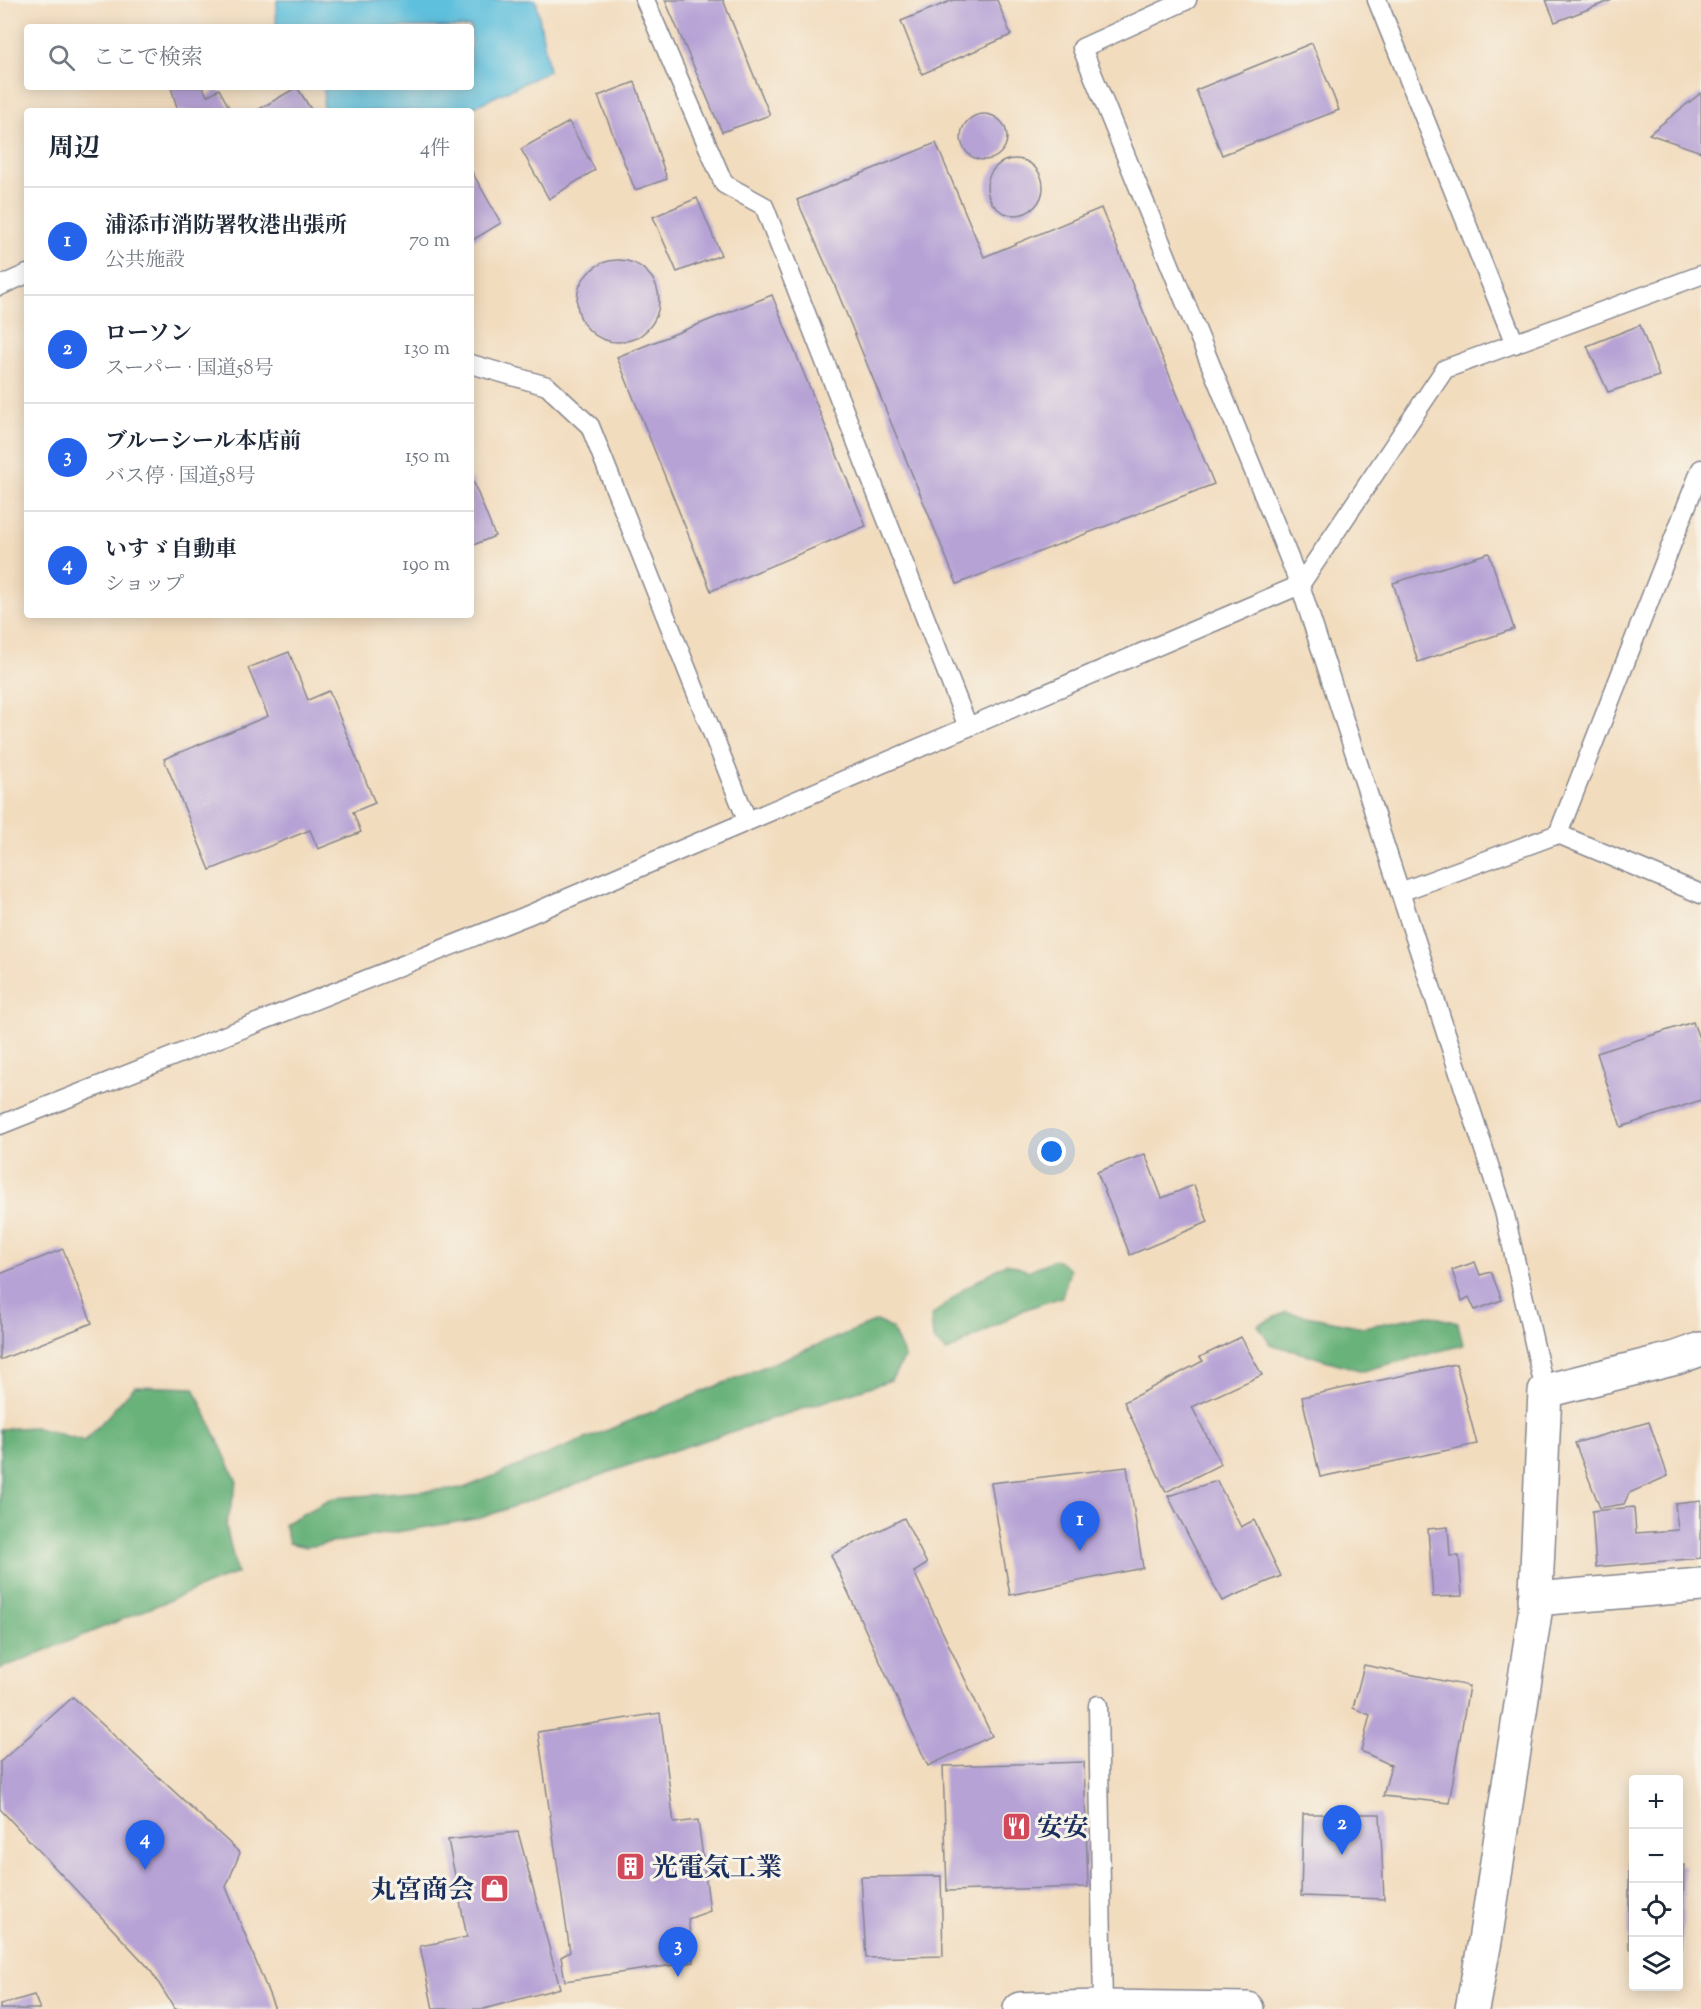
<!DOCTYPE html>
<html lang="ja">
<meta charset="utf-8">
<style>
body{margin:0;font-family:"Sorts Mill Goudy","Noto Serif JP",serif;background:#f2f2f3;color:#1f2937}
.controls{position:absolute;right:18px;bottom:18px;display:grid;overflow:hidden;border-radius:6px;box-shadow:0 3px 15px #0003}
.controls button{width:54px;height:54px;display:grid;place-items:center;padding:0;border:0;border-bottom:2px solid #e0e1e3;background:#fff;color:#1f2937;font:30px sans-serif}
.you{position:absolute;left:1052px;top:1152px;width:21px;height:21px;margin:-15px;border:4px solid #fff;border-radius:50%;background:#1a73e8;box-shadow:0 0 0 9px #1a73e833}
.badge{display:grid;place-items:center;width:39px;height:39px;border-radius:50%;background:#2563eb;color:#fff;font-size:20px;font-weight:700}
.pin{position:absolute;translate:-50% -50px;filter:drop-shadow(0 2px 3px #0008)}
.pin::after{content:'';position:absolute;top:32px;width:21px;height:18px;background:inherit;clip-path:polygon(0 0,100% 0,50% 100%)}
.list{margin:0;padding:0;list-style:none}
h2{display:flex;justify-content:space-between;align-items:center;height:78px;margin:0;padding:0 24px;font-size:26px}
h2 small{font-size:20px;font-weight:400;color:#747a83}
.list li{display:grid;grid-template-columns:39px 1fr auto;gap:18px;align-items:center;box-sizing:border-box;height:108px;padding:0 24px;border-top:2px solid #e0e1e3}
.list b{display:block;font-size:22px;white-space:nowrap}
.list p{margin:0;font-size:20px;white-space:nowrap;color:#747a83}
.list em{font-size:20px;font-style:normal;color:#747a83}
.icon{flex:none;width:33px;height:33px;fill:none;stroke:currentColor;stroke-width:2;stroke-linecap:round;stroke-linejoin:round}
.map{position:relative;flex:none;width:1701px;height:2009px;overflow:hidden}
.search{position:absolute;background:#fff;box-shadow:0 3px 15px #0003;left:24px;top:24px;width:450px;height:66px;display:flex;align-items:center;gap:15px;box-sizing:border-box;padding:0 21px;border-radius:6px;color:#747a83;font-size:22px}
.panel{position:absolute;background:#fff;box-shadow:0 3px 15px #0003;left:24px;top:108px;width:450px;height:510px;border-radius:6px}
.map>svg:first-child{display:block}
.forest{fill:#69b27a;stroke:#42706c;stroke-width:1.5}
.water{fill:#5fc0dd;stroke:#3d789e;stroke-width:1.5}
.building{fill:#b6a2d5}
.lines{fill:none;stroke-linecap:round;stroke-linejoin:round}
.service-casing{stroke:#86868e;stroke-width:21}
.minor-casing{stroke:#86868e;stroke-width:36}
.trunk-casing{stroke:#86868e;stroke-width:36}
.service{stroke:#fff;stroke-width:18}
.minor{stroke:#fff;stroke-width:33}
.trunk{stroke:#fff;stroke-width:33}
.labels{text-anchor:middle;stroke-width:6;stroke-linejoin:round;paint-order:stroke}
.poi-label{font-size:26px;font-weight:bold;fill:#1b2f5e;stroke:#f7f3e8;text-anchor:start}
</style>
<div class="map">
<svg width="1701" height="2009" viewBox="0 0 1701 2009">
<rect width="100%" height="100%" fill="#f7f3e8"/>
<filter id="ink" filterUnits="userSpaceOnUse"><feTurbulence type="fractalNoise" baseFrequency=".0167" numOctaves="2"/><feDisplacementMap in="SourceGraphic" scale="12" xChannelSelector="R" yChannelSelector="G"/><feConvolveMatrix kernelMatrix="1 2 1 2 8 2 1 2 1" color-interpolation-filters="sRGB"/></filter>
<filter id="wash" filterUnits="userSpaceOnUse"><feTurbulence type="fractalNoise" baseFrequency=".008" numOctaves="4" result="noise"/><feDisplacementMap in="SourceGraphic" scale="24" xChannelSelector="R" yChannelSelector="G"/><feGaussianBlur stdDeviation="1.35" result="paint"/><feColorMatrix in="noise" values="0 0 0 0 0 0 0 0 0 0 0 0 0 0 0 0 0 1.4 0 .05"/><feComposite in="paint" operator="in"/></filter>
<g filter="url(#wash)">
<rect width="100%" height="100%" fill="#f2dcbe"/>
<!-- forest -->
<g class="forest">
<path d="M1055 1259 1070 1270 1062 1297 1023 1310 947 1352 933 1339 931 1316 965 1288 1007 1263 1028 1271Z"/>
<path d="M1286 1312 1363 1327 1428 1315 1458 1323 1463 1345 1363 1371 1270 1344 1258 1325Z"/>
<path d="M877 1321 892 1329 905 1357 891 1380 638 1462 481 1518 306 1547 289 1543 284 1524 333 1498 464 1488Z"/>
<path d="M135 1386 194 1388 237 1482 226 1526 237 1573 0 1669V1429L34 1427 85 1441Z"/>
</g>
<!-- water -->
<path class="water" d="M277 0H536L549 71 465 111H323L324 87H471V27H276Z"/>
<g id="blocks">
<!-- building -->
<g class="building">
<path d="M665 0H723L770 115 722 132Z"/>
<path d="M953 0H997L1011 35 922 74 901 21Z"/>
<path d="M1546 0H1612L1555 22Z"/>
<path d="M1312 43 1339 110 1222 155 1196 90Z"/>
<path d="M635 82 667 179 635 190 598 96Z"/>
<path d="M171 87H203L207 96 219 89 231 111H178Z"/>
<path d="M297 87 312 111H256Z"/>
<path d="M1701 93V152L1649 134Z"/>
<circle cx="984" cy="137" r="23"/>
<path d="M569 122 595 170 549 199 521 149Z"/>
<path d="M936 143 984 257 1101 208 1214 484 957 584 833 281 797 200Z"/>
<circle cx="1015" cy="187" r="28"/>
<path d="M471 170 501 223 471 241Z"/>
<path d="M697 198 721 255 677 272 653 217Z"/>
<circle cx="618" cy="301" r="41"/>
<path d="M772 295 866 526 711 591 617 357Z"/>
<path d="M1640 325 1659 376 1608 392 1587 346Z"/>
<path d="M471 476 495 536 471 546Z"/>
<path d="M1489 553 1514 629 1418 662 1393 583Z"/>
<path d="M289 652 308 700 329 691 375 803 353 812 361 832 318 849 310 830 210 870 164 759 268 716 248 668Z"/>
<path d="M1693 1022 1701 1044V1100L1621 1127 1597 1053Z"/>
<path d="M1145 1154 1162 1198 1194 1185 1208 1222 1130 1255 1097 1172Z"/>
<path d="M63 1249 92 1323 0 1360V1274Z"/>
<path d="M1475 1262 1480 1275 1491 1272 1502 1300 1475 1310 1469 1297 1462 1301 1452 1270Z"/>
<path d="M1241 1337 1262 1375 1192 1407 1221 1464 1166 1492 1124 1402 1203 1361 1200 1357Z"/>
<path d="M1456 1364 1477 1444 1320 1477 1302 1397Z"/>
<path d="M1649 1422 1668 1476 1629 1493 1624 1504 1600 1508 1575 1443Z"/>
<path d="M1127 1467 1143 1568 1010 1595 991 1483Z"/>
<path d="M1217 1481 1241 1527 1254 1520 1281 1576 1222 1601 1168 1496Z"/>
<path d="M1701 1501V1558L1596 1567 1592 1511 1634 1507 1636 1533 1678 1530 1675 1504Z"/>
<path d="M904 1518 927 1564 914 1572 992 1736 928 1766 831 1555Z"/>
<path d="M1448 1527 1450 1556H1459L1462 1596 1433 1597 1428 1529Z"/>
<path d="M1364 1665 1469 1686 1449 1803 1383 1796 1391 1765 1361 1751 1370 1715 1353 1708Z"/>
<path d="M73 1697 240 1853 226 1887 275 2009H175L149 1968 0 1809V1762Z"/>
<path d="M660 1713 674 1823 698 1820 710 1911 688 1919 694 1962 565 1981 561 1957 570 1952 538 1732Z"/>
<path d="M1084 1762 1088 1887 947 1891 943 1766Z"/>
<path d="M1303 1814H1380L1384 1899 1301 1896Z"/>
<path d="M518 1832 560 1988 484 2009H433L420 1946 467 1937 448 1840Z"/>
<rect x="1629" y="1864" width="5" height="85"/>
<path d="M1678 1865H1684L1682 1949H1678Z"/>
<path d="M941 1876 943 1956 866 1958 861 1877Z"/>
<path d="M34 1995 40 2009H0V2005Z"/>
</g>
</g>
</g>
<g filter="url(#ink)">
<use href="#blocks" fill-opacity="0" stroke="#86868e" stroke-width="1.5"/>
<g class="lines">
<defs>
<g id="service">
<path d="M645 0 724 184 764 206 968 727"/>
<path d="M1187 0 1082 48 1300 585 1504 1211 1545 1391"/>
<path d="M1377 0 1515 344"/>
<path d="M0 286 27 274"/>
<path d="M471 364 547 386 590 426 747 820"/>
<path d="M1558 834 1701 469"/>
<path d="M1400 892 1558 834 1701 894"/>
<path d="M0 1125 526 916 1300 585 1445 369 1701 275"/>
<path d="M1098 1705 1103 2009"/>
</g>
<g id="minor">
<path d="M1535 1599 1701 1585"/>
<path d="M1472 2009 1485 1941 1535 1613 1545 1391 1676 1358 1701 1349"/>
</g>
<path id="trunk" d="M1020 2009 1103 2007 1247 2009"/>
</defs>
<!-- service casing -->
<use href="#service" class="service-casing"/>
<!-- minor casing -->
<use href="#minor" class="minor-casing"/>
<!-- trunk casing -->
<use href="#trunk" class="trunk-casing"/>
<!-- service -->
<use href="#service" class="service"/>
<!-- minor -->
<use href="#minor" class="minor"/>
<!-- trunk -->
<use href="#trunk" class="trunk"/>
</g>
</g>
<!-- icons -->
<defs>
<symbol id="restaurant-square" viewBox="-11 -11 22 22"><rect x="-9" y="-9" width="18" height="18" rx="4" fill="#d1495b" stroke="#f7f3e8"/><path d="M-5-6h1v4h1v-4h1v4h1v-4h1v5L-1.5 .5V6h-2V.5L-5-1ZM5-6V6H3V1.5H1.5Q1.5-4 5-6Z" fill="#fff"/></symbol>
<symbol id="building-square" viewBox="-11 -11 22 22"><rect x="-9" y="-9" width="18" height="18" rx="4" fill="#d1495b" stroke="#f7f3e8"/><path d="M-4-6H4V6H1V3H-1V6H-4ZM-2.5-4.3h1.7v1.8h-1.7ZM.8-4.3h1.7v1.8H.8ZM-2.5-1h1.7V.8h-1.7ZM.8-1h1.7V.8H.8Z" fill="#fff"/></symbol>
<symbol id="shop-square" viewBox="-11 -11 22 22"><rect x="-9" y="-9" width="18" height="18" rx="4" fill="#d1495b" stroke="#f7f3e8"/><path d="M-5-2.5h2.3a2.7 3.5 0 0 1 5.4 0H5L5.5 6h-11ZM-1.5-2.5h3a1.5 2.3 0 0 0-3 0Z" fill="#fff"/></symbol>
</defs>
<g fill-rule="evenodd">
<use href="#restaurant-square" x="1000" y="1810" width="33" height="33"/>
<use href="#building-square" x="614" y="1850" width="33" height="33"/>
<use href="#shop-square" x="478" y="1872" width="33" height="33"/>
</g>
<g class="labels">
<!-- poi labels -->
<g class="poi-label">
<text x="1037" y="1836">安安</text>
<text x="652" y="1876">光電気工業</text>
<text x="474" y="1898" text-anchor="end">丸宮商会</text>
</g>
</g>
</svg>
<div class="controls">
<button>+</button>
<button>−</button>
<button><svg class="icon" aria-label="locate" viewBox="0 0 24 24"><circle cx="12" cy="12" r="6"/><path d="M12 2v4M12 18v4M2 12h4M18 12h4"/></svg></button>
<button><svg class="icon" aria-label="layers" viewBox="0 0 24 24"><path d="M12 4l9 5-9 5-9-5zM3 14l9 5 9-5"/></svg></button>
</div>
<div class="you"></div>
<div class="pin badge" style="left:1080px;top:1551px">1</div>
<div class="pin badge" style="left:1342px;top:1855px">2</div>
<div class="pin badge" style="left:678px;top:1977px">3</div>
<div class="pin badge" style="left:145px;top:1870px">4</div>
<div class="search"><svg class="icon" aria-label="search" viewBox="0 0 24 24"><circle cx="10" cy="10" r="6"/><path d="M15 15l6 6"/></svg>ここで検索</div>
<section class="panel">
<h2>周辺<small>4件</small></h2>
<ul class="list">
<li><span class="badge">1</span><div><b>浦添市消防署牧港出張所</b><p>公共施設</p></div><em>70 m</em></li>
<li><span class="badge">2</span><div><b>ローソン</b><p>スーパー · 国道58号</p></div><em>130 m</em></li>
<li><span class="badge">3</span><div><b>ブルーシール本店前</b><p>バス停 · 国道58号</p></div><em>150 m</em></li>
<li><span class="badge">4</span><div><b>いすゞ自動車</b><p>ショップ</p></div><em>190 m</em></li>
</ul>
</section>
</div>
